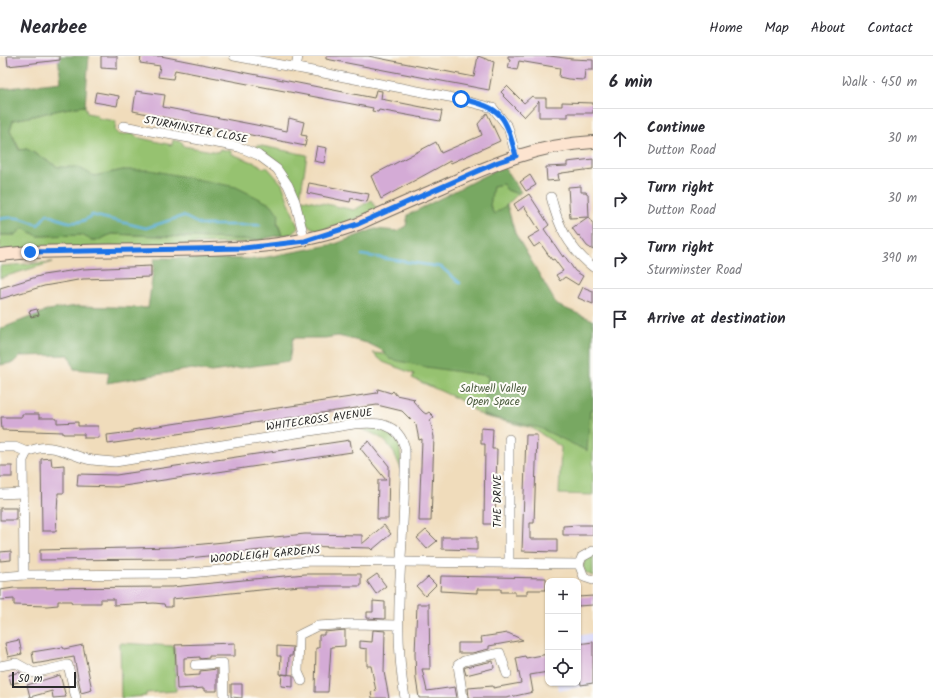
<!DOCTYPE html>
<meta charset="utf-8">
<style>
body{margin:0;font-family:Kalam,sans-serif;background:#f7f7f7;color:#2b2b33}
.controls{position:absolute;right:12px;bottom:12px;display:grid;overflow:hidden;border-radius:8px;box-shadow:0 1px 3px #0004}
.controls button{width:36px;height:36px;display:grid;place-items:center;padding:0;border:0;border-bottom:1px solid #e1e1e2;background:#fff;color:#2b2b33;font:20px sans-serif}
.scale{position:absolute;left:12px;bottom:10px;width:64px;box-sizing:border-box;padding-left:4px;border:2px solid #2b2b2b;border-top:0;font-size:11px;line-height:14px;white-space:nowrap;color:#2b2b2b;-webkit-text-stroke:3px #fdfcf7;paint-order:stroke}
.stop{position:absolute;width:12px;height:12px;margin:-9px;border:3px solid #1a73e8;border-radius:50%;background:#fff}
.stop.end{background:#1a73e8;border-color:#fff;box-shadow:0 1px 4px #0008}
.list{margin:0;padding:0;list-style:none}
h2{display:flex;justify-content:space-between;align-items:center;height:52px;margin:0;padding:0 16px;font-size:17px}
h2 small{font-size:13px;font-weight:400;color:#7c7c81}
.list li{display:grid;grid-template-columns:26px 1fr auto;gap:12px;align-items:center;box-sizing:border-box;height:60px;padding:0 16px;border-top:1px solid #e1e1e2}
.list b{display:block;font-size:15px;white-space:nowrap}
.list p{margin:0;font-size:13px;white-space:nowrap;color:#7c7c81}
.list em{font-size:13px;font-style:normal;color:#7c7c81}
.icon{flex:none;width:22px;height:22px;fill:none;stroke:currentColor;stroke-width:2;stroke-linecap:round;stroke-linejoin:round}
.map{position:relative;flex:none;width:593px;height:642px;overflow:hidden}
header{display:flex;align-items:center;gap:24px;box-sizing:border-box;height:56px;padding:0 20px;background:#fff;border-bottom:1px solid #e1e1e2}
header strong{font-size:19px}
nav{display:flex;gap:22px;margin-inline-start:auto;font-size:14px}
main{display:flex}
aside{flex:1;background:#fff}
.map>svg:first-child{display:block}
.built{fill:#d8d7f8}
.green{fill:#96c270;stroke:#60764e}
.forest{fill:#78a862;stroke:#526a46}
.lines{fill:none;stroke-linecap:round;stroke-linejoin:round}
.stream{stroke:#5db0d8;stroke-width:2.5}
.building{fill:#d4abd6}
.street-casing{stroke:#70695d;stroke-width:10}
.secondary-casing{stroke:#70695d;stroke-width:14}
.street{stroke:#fff;stroke-width:9}
.secondary{stroke:#fde4d0;stroke-width:12}
.route{stroke:#1a73e8;stroke-width:5}
.labels{text-anchor:middle;stroke-width:4;stroke-linejoin:round;paint-order:stroke}
.street-label{font-size:11px;fill:#2b2b2b;stroke:#fdfcf7}
.park-label{font-size:11px;fill:#506043;stroke:#fdfcf7}
</style>
<header>
<strong>Nearbee</strong>
<nav><a>Home</a><a>Map</a><a>About</a><a>Contact</a></nav>
</header>
<main>
<div class="map">
<svg width="593" height="642" viewBox="0 0 593 642">
<rect width="100%" height="100%" fill="#fdfcf7"/>
<filter id="ink" filterUnits="userSpaceOnUse"><feTurbulence type="fractalNoise" baseFrequency=".025" numOctaves="2"/><feDisplacementMap in="SourceGraphic" scale="8" xChannelSelector="R" yChannelSelector="G"/><feConvolveMatrix kernelMatrix="1 2 1 2 8 2 1 2 1" color-interpolation-filters="sRGB"/></filter>
<filter id="wash" filterUnits="userSpaceOnUse"><feTurbulence type="fractalNoise" baseFrequency=".012" numOctaves="4" result="noise"/><feDisplacementMap in="SourceGraphic" scale="16" xChannelSelector="R" yChannelSelector="G"/><feGaussianBlur stdDeviation="0.9" result="paint"/><feColorMatrix in="noise" values="0 0 0 0 0 0 0 0 0 0 0 0 0 0 0 0 0 1.4 0 .05"/><feComposite in="paint" operator="in"/></filter>
<g filter="url(#wash)">
<rect width="100%" height="100%" fill="#f0dcbb"/>
<!-- built -->
<path class="built" d="M593 577V629L559 635 558 627H578V580Z"/>
<!-- green -->
<g class="green">
<path d="M85 50 87 57 97 59 98 62 116 65 115 75 119 79 134 77 136 81 172 89 173 84 182 86 183 90 218 96 220 93 231 95 232 98 258 108 263 112 267 111 282 128 298 171 292 178 282 179 272 149 261 144 123 114 94 120 77 112 58 111 27 93 20 94 10 74 13 64C38 60 61 52 85 50Z"/>
<path d="M257 89 307 99 300 142C288 115 281 109 257 93Z"/>
<path d="M503 128 507 134 518 138 507 149 494 158 490 150 493 130Z"/>
<path d="M303 143 354 154 372 144 377 154 348 166 319 175 305 168 301 152Z"/>
<path d="M23 172 38 180 82 179 91 184H99L111 178 258 184 264 183 265 186 0 194V179H15Z"/>
<path d="M53 206 0 222V210Z"/>
<path d="M373 297 437 302 555 337 593 353V439L559 438 561 391 532 372 483 360 458 343 412 322 414 318 383 306Z"/>
<path d="M372 372C400 374 401 389 401 413 391 388 386 382 361 373Z"/>
<path d="M593 498V520L586 517 583 511 585 503Z"/>
<path d="M120 587 174 590 176 635 146 637V640L121 642Z"/>
</g>
<!-- forest -->
<g class="forest">
<path d="M58 0H89L85 50C61 52 38 60 13 64L10 74 19 94 27 93 58 111H78L94 120 123 114H150L236 131 272 149 279 159 277 167 282 179 258 184 111 178 99 184H91L82 179 38 180 23 172 15 179H0V33L61 26Z"/>
<path d="M503 110 521 136 518 138 507 134 503 128 493 130 490 150 494 158 507 149 515 177 557 249 593 264V353L590 354 587 395 540 372 483 359 488 320 426 311 390 303 380 293 367 287 338 280 325 282H293L289 305 211 316 192 313 107 327 109 316 74 313 69 299 20 300 13 307 0 309V273L48 254 77 250 148 252 155 202 257 203 335 188 375 173 397 175 406 170 408 159Z"/>
</g>
<g class="lines">
<!-- stream -->
<g class="stream">
<path d="M0 163C14 159 25 163 38 169L47 158C62 165 78 172 92 159L146 172 183 160 201 169H260"/>
<path d="M362 199 441 211 460 227"/>
</g>
</g>
<g id="blocks">
<!-- building -->
<g class="building">
<path d="M7 0H60V4L8 10Z"/>
<path d="M101 0H117V13L101 12Z"/>
<path d="M141 0H161L374 42 376 34 382 35 381 43 442 55 440 65 379 54 378 56 372 55 373 52 175 14 173 23 158 21 160 10 140 7Z"/>
<path d="M326 0H368L474 21 478 0 494 6 489 34 326 3Z"/>
<path d="M508 0H550L572 3 593 4V14H585L584 24 568 23 559 21 560 12 519 5 517 14 508 12 510 4 508 3Z"/>
<path d="M507 30 524 47 532 40 535 42H546V50H562V46L593 47V57H568V61H539V45L524 61 503 40 504 39 501 36Z"/>
<path d="M136 35 165 39 163 51 287 75 289 62 304 66 301 79 307 80 305 90 133 55Z"/>
<path d="M96 36 119 40 117 50 94 46Z"/>
<path d="M487 57 500 85 451 107 450 105 381 143 371 120 436 86 441 97 482 79 478 68Z"/>
<path d="M317 90 327 92 324 107 314 105Z"/>
<path d="M593 103V113L562 117 558 118 559 124 547 125 546 111 567 110V106Z"/>
<path d="M530 119 536 129 526 135 520 126Z"/>
<path d="M309 127 369 138 367 146 351 142 350 146 307 137Z"/>
<path d="M581 130V136H586L588 139 589 161 593 168V194L587 190 579 179 578 180 572 172 588 161 570 162 568 131Z"/>
<path d="M529 138 549 169 544 173 563 201 564 199 575 215 583 220 578 229 565 221 560 225 556 219 563 215 554 203 552 204 540 187 534 191 528 182 540 175 524 150 518 155 514 148Z"/>
<path d="M151 210V221L83 223 67 226 44 230 0 243V232L43 219 83 213Z"/>
<path d="M583 231 593 235V248L578 242Z"/>
<path d="M37 253 39 259 31 261 29 255Z"/>
<path d="M378 333 391 337 393 335 396 339 415 343 413 345 423 356 426 358 429 356 434 361 430 364 434 381 431 465H419L422 383 419 384 416 369 402 355 377 349 108 388 107 379 132 376V374L377 337Z"/>
<path d="M22 358H39V362H54L57 363V367L78 366V370H98L99 382H84V378H63V376L2 374 1 361H22Z"/>
<path d="M481 372 493 373 492 393H497L495 468H484L485 388H481Z"/>
<path d="M526 379H537L534 467H530V483H557V496L522 495Z"/>
<path d="M350 384 352 396 117 431 77 430 78 418 116 419Z"/>
<path d="M369 385 389 410 388 463H377L378 424H386L360 392Z"/>
<path d="M51 402 52 410 64 409V437H58L56 475H42L41 403Z"/>
<rect x="0" y="410" width="12" height="11"/>
<rect x="0" y="452" width="16" height="12"/>
<path d="M384 469 391 478 372 494 370 492 299 490 180 503 40 504V494L173 491 305 478 362 479V488Z"/>
<path d="M578 469H593V479H563V470Z"/>
<path d="M426 474 437 485 427 493 417 482Z"/>
<path d="M442 481H477V494L442 493Z"/>
<path d="M11 495V504L0 505V496Z"/>
<path d="M305 518H361V530H300L172 543V551H165L164 548 154 547 114 549V543H101V547H72L71 545H58V549L47 550 14 549V543L0 544V534L14 532 172 531Z"/>
<path d="M377 518 386 530 376 538 367 525Z"/>
<path d="M441 520 546 522V534H527V539H515V536H501V533H477V537L440 535Z"/>
<path d="M428 521 436 529 425 540 417 531Z"/>
<path d="M593 540V549L578 550V541Z"/>
<path d="M373 545 385 546V563L367 562V556H373Z"/>
<path d="M417 548H429L430 613H422L427 635 455 631 457 642H419L416 623 415 598Z"/>
<path d="M345 574V590L331 591 328 636H315L316 592H319V579H324V576Z"/>
<path d="M373 574 385 575 384 616 389 642H372L371 636 376 635 371 610H367V593L360 592V585L372 586Z"/>
<path d="M508 577 523 584 489 590V593L472 597H458V587H482L481 581Z"/>
<path d="M19 584 22 598 8 601 5 587Z"/>
<path d="M593 586V627L581 629 578 612V588Z"/>
<path d="M235 587V600H209V602L200 603V601L184 602V620L200 619V615L217 613V635H204V632L193 633V632L177 633 175 589Z"/>
<path d="M83 589 92 634 81 637 74 601 34 608 32 596 63 591 64 593Z"/>
<path d="M277 590 293 591 292 600H289L288 619 280 618 281 600H277Z"/>
<path d="M548 598V616L530 619 533 636 506 642H469L468 632 493 630V632L521 627 516 602 525 600 526 602Z"/>
<path d="M493 605 494 612 466 619 464 612 466 611Z"/>
<path d="M20 616 22 625 11 628 9 619Z"/>
<path d="M282 618 293 619V631L281 630Z"/>
<path d="M60 619 66 641 53 642 52 635 30 641 27 629Z"/>
<path d="M231 628H242V642L231 641Z"/>
</g>
</g>
</g>
<g filter="url(#ink)">
<use href="#blocks" fill-opacity="0" stroke="#70695d" stroke-width="1"/>
<g class="lines">
<defs>
<g id="street">
<path d="M234 0 449 41 493 52 508 71 516 100"/>
<path d="M296 12 298 0"/>
<path d="M123 70 239 91 258 99 277 113 288 129 295 145 305 185"/>
<path d="M551 141C558 170 569 192 593 211"/>
<path d="M0 391H15L27 396"/>
<path d="M27 396C51 385 64 397 87 403 96 405 106 405 115 406L354 368C377 366 398 366 405 392 407 475 390 560 405 642"/>
<path d="M0 438 23 437"/>
<path d="M593 495 582 501 579 508 584 521 593 524"/>
<path d="M509 507V383"/>
<path d="M24 519 23 404 27 396"/>
<path d="M0 521 24 519 180 518 310 505 579 508"/>
<path d="M195 609 223 607 224 642"/>
<path d="M0 610 16 607 34 617 68 609 76 642"/>
<path d="M302 625 298 616 299 579 317 570 353 568 398 569"/>
<path d="M463 642 458 609 464 605 500 597 507 618"/>
</g>
<path id="secondary" d="M0 199 30 196C76 195 122 194 167 194 233 193 296 192 358 168 386 155 414 143 442 131 493 108 536 89 593 86"/>
</defs>
<!-- street casing -->
<use href="#street" class="street-casing"/>
<!-- secondary casing -->
<use href="#secondary" class="secondary-casing"/>
<!-- street -->
<use href="#street" class="street"/>
<!-- secondary -->
<use href="#secondary" class="secondary"/>
</g>
</g>
<g class="lines" filter="url(#ink)">
<!-- route -->
<path class="route" d="M30 196 244 192 305 185 358 168 498 106 516 100C505 60 504 52 461 43"/>
</g>
<g class="labels">
<!-- street labels -->
<g class="street-label">
<text transform="translate(196 73) rotate(11)" y="4">STURMINSTER CLOSE</text>
<text transform="translate(319 363) rotate(-8)" y="4">WHITECROSS AVENUE</text>
<text transform="translate(497 445) rotate(-90)" y="4">THE DRIVE</text>
<text transform="translate(265 498) rotate(-5)" y="4">WOODLEIGH GARDENS</text>
</g>
<!-- park labels -->
<g class="park-label">
<text x="493" y="336">Saltwell Valley<tspan x="493" dy="13">Open Space</tspan></text>
</g>
</g>
</svg>
<div class="controls">
<button>+</button>
<button>−</button>
<button><svg class="icon" aria-label="locate" viewBox="0 0 24 24"><circle cx="12" cy="12" r="6"/><path d="M12 2v4M12 18v4M2 12h4M18 12h4"/></svg></button>
</div>
<div class="scale">50 m</div>
<div class="stop" style="left:461px;top:43px"></div>
<div class="stop end" style="left:30px;top:196px"></div>
</div>
<aside>
<h2>6 min<small>Walk · 450 m</small></h2>
<ul class="list">
<li><svg class="icon" aria-label="ahead" viewBox="0 0 24 24"><path d="M12 20V5M6 11l6-6 6 6"/></svg><div><b>Continue</b><p>Dutton Road</p></div><em>30 m</em></li>
<li><svg class="icon" aria-label="right" viewBox="0 0 24 24"><path d="M7 20v-9h11M14 6l5 5-5 5"/></svg><div><b>Turn right</b><p>Dutton Road</p></div><em>30 m</em></li>
<li><svg class="icon" aria-label="right" viewBox="0 0 24 24"><path d="M7 20v-9h11M14 6l5 5-5 5"/></svg><div><b>Turn right</b><p>Sturminster Road</p></div><em>390 m</em></li>
<li><svg class="icon" aria-label="arrive" viewBox="0 0 24 24"><path d="M6 21V4h12l-3 4 3 4H6"/></svg><div><b>Arrive at destination</b></div></li>
</ul>
</aside>
</main>
